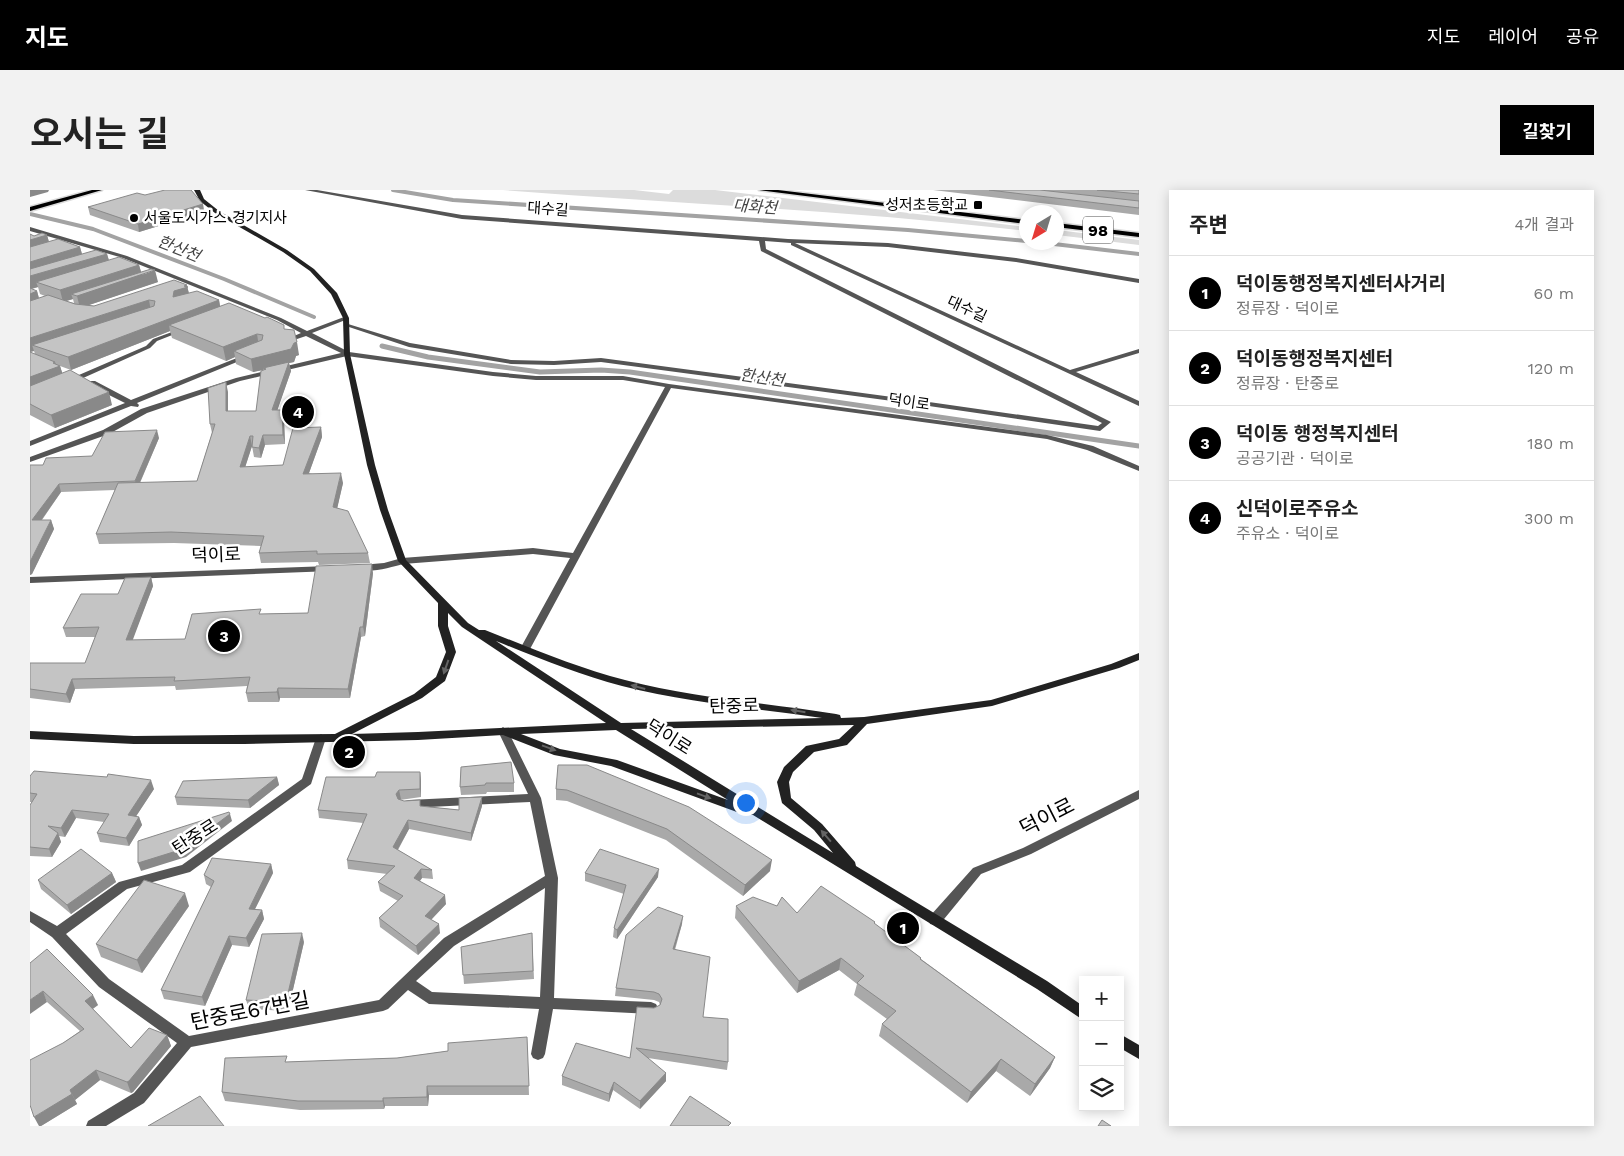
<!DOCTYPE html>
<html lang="ko">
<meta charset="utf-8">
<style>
body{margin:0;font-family:"Work Sans","Noto Sans KR",sans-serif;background:#f2f2f2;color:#222}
.controls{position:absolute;right:15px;bottom:15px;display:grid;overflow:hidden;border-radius:0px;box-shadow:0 2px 12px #0003}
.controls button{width:45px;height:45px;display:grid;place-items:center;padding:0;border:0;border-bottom:1px solid #e0e0e0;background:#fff;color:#222;font:25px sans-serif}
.compass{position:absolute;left:989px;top:15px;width:45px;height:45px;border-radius:50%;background:#fff;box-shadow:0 2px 12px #0003;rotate:218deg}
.you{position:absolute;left:715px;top:612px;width:18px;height:18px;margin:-12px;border:4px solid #fff;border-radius:50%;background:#1a73e8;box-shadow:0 0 0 8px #1a73e833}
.badge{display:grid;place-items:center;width:32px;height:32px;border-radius:50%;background:#000;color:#fff;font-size:16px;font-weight:700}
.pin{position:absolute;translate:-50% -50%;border:2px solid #fff;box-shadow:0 1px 5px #0006}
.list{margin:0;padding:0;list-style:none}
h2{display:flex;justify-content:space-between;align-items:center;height:65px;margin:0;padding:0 20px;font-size:21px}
h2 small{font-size:16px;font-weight:400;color:#767676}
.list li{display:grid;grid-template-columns:32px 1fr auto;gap:15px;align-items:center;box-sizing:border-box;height:75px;padding:0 20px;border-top:1px solid #e0e0e0}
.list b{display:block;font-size:19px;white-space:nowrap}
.list p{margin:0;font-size:16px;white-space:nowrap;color:#767676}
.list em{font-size:16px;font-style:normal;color:#767676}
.icon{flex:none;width:28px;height:28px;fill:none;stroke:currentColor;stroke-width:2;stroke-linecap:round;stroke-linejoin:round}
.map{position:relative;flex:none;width:1109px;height:936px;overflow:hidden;border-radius:0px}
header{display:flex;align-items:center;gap:30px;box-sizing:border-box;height:70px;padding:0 25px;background:#000;color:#fff}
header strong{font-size:24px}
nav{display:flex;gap:28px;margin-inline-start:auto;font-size:18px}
.intro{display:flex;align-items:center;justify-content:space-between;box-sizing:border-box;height:120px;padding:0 30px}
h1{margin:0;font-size:35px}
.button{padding:12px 22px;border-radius:0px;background:#000;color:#fff;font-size:18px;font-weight:700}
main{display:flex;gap:30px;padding:0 30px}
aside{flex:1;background:#fff;border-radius:0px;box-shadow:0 2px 12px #0003}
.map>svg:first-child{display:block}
.green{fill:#dcdcdc}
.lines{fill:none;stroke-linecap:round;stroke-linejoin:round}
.stream-far1{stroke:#a3a3a3;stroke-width:4}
.stream{stroke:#a3a3a3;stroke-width:5}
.primary-casing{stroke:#dbdbdb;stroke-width:3}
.street{fill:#555;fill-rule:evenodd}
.secondary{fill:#222;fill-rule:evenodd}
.primary{fill:#000;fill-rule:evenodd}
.wall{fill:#a9a9a9;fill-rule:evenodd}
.shaded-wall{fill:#898989}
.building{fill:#c4c4c4;stroke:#898989}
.oneway{fill:#646464}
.poi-dot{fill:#000;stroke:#fff;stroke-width:2}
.labels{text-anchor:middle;stroke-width:5;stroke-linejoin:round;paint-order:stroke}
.far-poi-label{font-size:15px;fill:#000;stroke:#fff;text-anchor:end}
.far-street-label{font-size:15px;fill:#000;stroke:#fff}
.far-water-label{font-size:16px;font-style:italic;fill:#444;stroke:#fff}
.shield{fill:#fff;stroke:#4c4c4c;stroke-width:1}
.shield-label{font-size:16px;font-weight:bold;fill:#000}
.street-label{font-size:18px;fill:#000;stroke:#fff}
.near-street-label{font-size:21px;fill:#000;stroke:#fff}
</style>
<header>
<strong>지도</strong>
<nav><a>지도</a><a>레이어</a><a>공유</a></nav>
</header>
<div class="intro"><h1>오시는 길</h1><a class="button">길찾기</a></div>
<main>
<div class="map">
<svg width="1109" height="936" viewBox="0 0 1109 936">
<rect width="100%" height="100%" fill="#fff"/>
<!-- green -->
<g class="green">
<path d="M473 0H604L639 4 643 0H685L996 37V41C823 20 648 14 473 0Z"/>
<path d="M1027 40 1109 50V55L1027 45Z"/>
</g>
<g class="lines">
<!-- stream-far1 -->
<g class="stream-far1">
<path d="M363 0 423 10 878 40 996 51"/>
<path d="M0 24 63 39 194 89 284 127"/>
<path d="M1007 52 1109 64"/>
</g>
<!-- stream -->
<path class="stream" d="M352 156 398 167 510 182 571 180 600 182 1109 256"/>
<defs>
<g id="primary">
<path d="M62 0H72L0 21V17Z"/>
<path d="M729 0H748L996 30V34Z"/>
<path d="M1026 33 1109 43V47L1026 37Z"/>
</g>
</defs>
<!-- primary casing -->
<use href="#primary" class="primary-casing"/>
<!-- street -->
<g class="street">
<path d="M275 0H287L432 25 758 49 858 53 986 68 1109 89V93L986 72 858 57 765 53 1040 180 1109 159V163L1046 182 1109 211V216L761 55V53L735 51 736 59 1081 232 1070 241 892 215 571 172 524 175 481 174 379 157 313 135 318 134 380 153 481 170 524 171 571 168 892 211 1068 236 1072 233 731 61 729 51 432 29Z"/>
<path d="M0 37 97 66 251 128 277 141 314 127H318V129L282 143 319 162 463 182 506 186H593L639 194 1017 245 1063 256 1109 276V281L1057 260 1017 249 641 198 500 459 495 462 490 459 540 368 503 364 373 374C362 377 336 385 326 378L331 375 354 373 372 368 503 358 543 363 635 197 593 190H506L463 186 317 166 210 191 117 223 79 244 0 272V267L73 240 111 219 206 188 311 163 276 146 261 151H257V149L271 143 247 130 93 68 0 41Z"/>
<path d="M150 139 155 140 127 151 120 158 42 193 35 191 116 156 123 149Z"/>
<path d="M217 164 220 166 219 167 107 213 109 215 108 217 101 216 0 256V251L95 213 59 195V191H65L101 210Z"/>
<path d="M299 376 302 377 304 379 302 381 0 393V387Z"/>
<path d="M473 537 478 541 511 608 528 688 524 808 621 812 626 814 628 818 626 822 621 824 523 819 515 864 513 868 508 870 503 868 501 864 509 819 399 814 378 800 358 819 353 821 161 857 114 913 76 936H56L58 931 104 903 147 853 69 797 22 747 0 732V721L27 736 89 692 152 675 272 589 286 548 291 544 296 548 281 594 160 682 97 699 36 744 79 789 159 846 349 810 414 748 515 686 500 612 379 618 375 617 373 614 375 611 379 610 498 604 468 541ZM515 698 510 807 402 802 386 791 424 756Z"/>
<path d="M1109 600V609L1001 664 951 684 910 734 905 735 900 734 899 730 900 726 943 678 993 658Z"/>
</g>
<!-- secondary -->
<g class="secondary">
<path d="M164 0H170L174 9 189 21 257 60 284 79 307 103 319 128 320 164 345 275 358 320 376 370 438 433 449 440H455C501 458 547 478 595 490 664 508 736 513 806 524L810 525 811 528 834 527 961 510 1081 474 1109 463V470L1089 478 962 516 837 534 817 555 784 562 763 582 759 592 761 608 792 634 825 672 826 676 1017 791 1053 816V830L1007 799 723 625H715L581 576 524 565 473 545 388 550 214 554H104L0 549V541L104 546 305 544 384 504 406 487 416 462 408 436V413L368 371 350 320 337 275 314 164 313 128 301 104 280 81 253 62 185 23 170 11ZM418 423 432 437 576 533 388 542 322 544 392 508 415 491 426 462 418 436ZM466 451C508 468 549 485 592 496 658 513 725 518 792 528L591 533ZM824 535 809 549 776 556 754 577 747 592 752 613 784 640 803 663 601 539ZM586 540 698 610 587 570 530 559 491 544Z"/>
<path d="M1090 844 1109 855V869L1090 858Z"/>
</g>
<!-- primary -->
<use href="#primary" class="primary"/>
</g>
<!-- wall -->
<g class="wall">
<path d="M903 0H1109V25Z"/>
<path d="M115 5 173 14 174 22 109 42 60 25 58 17Z"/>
<path d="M0 44 4 46 17 45 19 52 50 57 52 64H77L79 70 109 75 111 82 128 92 59 115 64 116 157 97 159 103 189 110 190 116 254 140 269 165 266 166 264 172 259 173 261 181 247 220 254 230 255 254 235 255 231 268 224 267 222 256 215 277 253 275 291 237 292 247 279 283 313 293 307 318 338 363 340 373 289 375 288 372 231 373 229 363 231 356 144 353 69 354 66 344 85 300 31 302 12 330H21L24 339 2 384 0 385V275H13L62 266 129 248 110 293 167 291 182 243 180 234 198 202V221H226L233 181V180L223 182 206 174 205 167 196 171 142 148 140 141 41 180 30 176 32 183 82 215 25 238 0 225V162L5 164 4 161 0 162ZM8 97 10 104 15 106 9 108 7 101 2 99ZM43 109 44 113 36 111Z"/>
<path d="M343 383 335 446 331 447 320 508H250L249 512H218L216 503 217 496 146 500 145 496 45 499 40 513 0 508V473H55L65 447H36L33 438 88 404 121 387 123 396 102 450 155 449 232 424 278 423Z"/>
<path d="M528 575 740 681 713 706 636 650 537 611 526 610V599Z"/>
<path d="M431 577 484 593V602H457L456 604 431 605 430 597Z"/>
<path d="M390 582 391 591V607L370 610 391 616 429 620 452 607V616L441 651 379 639 368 660 402 680 403 689 392 688 390 691 416 714 401 730 410 743 388 765 350 737 349 728 368 711 350 701 348 692 357 684 318 679 317 670 333 633 289 628 288 620 345 587Z"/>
<path d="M0 586 124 599 106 626 109 627 112 635 99 656 70 652 67 643 74 632 46 628 35 647 29 646 31 652 22 667 0 666V615L2 612H0Z"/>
<path d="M247 587 249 595 220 618 147 615 145 607Z"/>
<path d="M241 674 243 683 225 719 232 720 234 729 219 757 202 755 175 816 134 809 131 800 181 697 176 694 174 685Z"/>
<path d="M82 683 86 692 41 724 11 699 8 690Z"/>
<path d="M555 683 628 687 587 749 583 747 584 738 594 704 555 691Z"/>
<path d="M159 716 112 783 71 767 66 754Z"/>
<path d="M706 716 767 723 844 734 891 768V769L1025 867 1020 878 1000 906 966 881 937 913 849 846 852 834 857 829 824 805 827 794 809 780 767 803 705 728Z"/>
<path d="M652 734 645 760 673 827 698 872 697 880 618 868 636 891 610 919 583 900 579 912 532 895V886L600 868 624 818 630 815 629 812 624 810 585 806 586 798Z"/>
<path d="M502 743 504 789 434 794 431 757Z"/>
<path d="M274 752 258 821 219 819 216 810Z"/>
<path d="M0 773 68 815 63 819 101 858 137 845 141 856 103 902 101 903 70 890 45 910 47 914 11 936 33 853 50 841 17 812Z"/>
<path d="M497 847 499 905H399L398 916H355L354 919 270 920 195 911 192 902 258 872 367 868 418 861Z"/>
</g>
<!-- shaded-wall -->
<g class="shaded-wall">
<path d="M0 0H19L18 2 0 7Z"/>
<path d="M173 14 174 22 109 42 108 34Z"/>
<path d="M17 45 20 56 0 62V50Z"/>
<path d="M50 57 53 68 0 84V72Z"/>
<path d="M77 64 80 75 6 92 8 97 0 99V86Z"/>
<path d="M109 75 112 85 125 80 128 92 50 118 47 106 41 104 43 109 33 112 30 100Z"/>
<path d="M157 95 160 109 143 107 144 101Z"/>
<path d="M7 101 10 113 0 117V104Z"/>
<path d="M119 110 121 122 2 155 4 161 0 162V148Z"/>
<path d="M189 110 191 122 139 135 140 141 41 180 38 167Z"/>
<path d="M227 144 229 157 204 161 205 167 196 171 193 157Z"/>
<path d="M267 152 269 165 266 166 264 172 259 173 261 181 244 230 235 179 233 178V180L223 182 221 169Z"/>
<path d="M25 172 27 177 30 176 34 188 0 202V187Z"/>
<path d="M196 192 198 202V231L196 221Z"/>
<path d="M79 202 82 215 25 238 21 225Z"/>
<path d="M252 220 254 230 255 254 253 245Z"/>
<path d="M291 237 292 247 275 294 273 284Z"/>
<path d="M127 240 129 248 107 299 105 291Z"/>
<path d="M233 245 235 255 231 268 229 258Z"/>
<path d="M220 246 222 256 212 287 210 277Z"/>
<path d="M311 283 313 293 305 328 303 317Z"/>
<path d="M29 294 31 302 5 339 2 330Z"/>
<path d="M21 330 24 339 2 384 0 385V372Z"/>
<path d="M342 374 343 383 335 446 333 437Z"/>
<path d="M121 387 123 396 99 460 96 450Z"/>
<path d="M330 437 331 447 320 508 318 499Z"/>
<path d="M42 489 45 499 40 513 36 504Z"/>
<path d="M248 498 250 508 249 512 247 502Z"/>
<path d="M390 582 391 591V607L390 599Z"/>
<path d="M247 587 249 595 220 618 218 610Z"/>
<path d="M121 590 124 599 101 634 98 625Z"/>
<path d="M369 600 371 609 367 613 366 604Z"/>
<path d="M452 607V616L441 651V643Z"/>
<path d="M42 620 46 628 35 647 31 638Z"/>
<path d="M200 624 202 631 156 667 111 681 108 673Z"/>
<path d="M109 627 112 635 99 656 96 648Z"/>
<path d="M378 630 379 639 364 666 363 657Z"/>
<path d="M28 643 31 652 22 667 19 659Z"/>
<path d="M742 670 740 681 713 706 715 695Z"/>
<path d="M241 674 243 683 221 727 219 719Z"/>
<path d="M391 679 392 688 385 697 384 688Z"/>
<path d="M629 679 628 687 587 749V740Z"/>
<path d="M82 683 86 692 41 724 37 715Z"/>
<path d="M155 703 159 716 112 783 107 770Z"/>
<path d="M415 705 416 714 396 735 395 726Z"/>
<path d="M232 720 234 729 219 757 216 748Z"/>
<path d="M653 726 652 734 642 767 643 759Z"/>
<path d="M409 734 410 743 388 765 386 756Z"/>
<path d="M272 743 274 752 258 821 256 812Z"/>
<path d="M199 746 202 755 175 816 172 807Z"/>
<path d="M811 768 809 780 767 803 769 791Z"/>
<path d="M13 801 17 812 0 824V810Z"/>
<path d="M63 805 68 815 59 821 55 811Z"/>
<path d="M137 845 141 856 103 902 101 903 97 892Z"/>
<path d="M1025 867 1020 878 1000 906 1005 894Z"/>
<path d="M971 869 966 881 937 913 941 902Z"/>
<path d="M66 880 70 890 45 910 40 900Z"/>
<path d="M636 883V891L610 919V911Z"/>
<path d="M584 892 583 900 579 912V904Z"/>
<path d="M397 896 399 905 398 916 397 907Z"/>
<path d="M42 904 47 914 11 936H9L4 927Z"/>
<path d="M353 908 355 916 354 919 353 911Z"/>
</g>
<!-- building -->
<g class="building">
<path d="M135 0H161L173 14 108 34 58 17 107 3 115 5Z"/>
<path d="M959 0H1010L1109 11V18Z"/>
<path d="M1067 0H1109V4Z"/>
<path d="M12 43 17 45 0 50V44L4 46Z"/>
<path d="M28 49 50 57 0 72V57Z"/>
<path d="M66 60 77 64 0 86V79Z"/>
<path d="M89 67 109 75 30 100 6 92Z"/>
<path d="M121 79 125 80 47 106 41 104Z"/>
<path d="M144 90 157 95 154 96 158 97 144 101 143 107 167 101 189 110 38 167 2 155 124 116 125 111 119 110 0 148V111L18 105 45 114 64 116Z"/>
<path d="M0 98 7 101 0 104Z"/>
<path d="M199 113 235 128 237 127 254 135V139L264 140 267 152 264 153 261 159 221 169 204 161 232 150 233 145 227 144 193 157 139 135Z"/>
<path d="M0 162 25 172 23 173 30 176 0 187Z"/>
<path d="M259 172 242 220H252L253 245H233L229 258 222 257 223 246H220L210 277 253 275 263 238 291 237 273 284 311 283 303 317 318 321 338 363 287 364V361L229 363 234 346 141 342 66 344 88 293 167 291 185 234H180L178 198 196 192V221H226L231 181 236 179 233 178Z"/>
<path d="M40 180 79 202 21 225 0 214V196Z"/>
<path d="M127 240 105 291 29 294 2 330H21L0 372V275H13L16 268 62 266 75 242Z"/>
<path d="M342 374 333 437H330L318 499 248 498 247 502 216 503 220 487 144 491 145 487 42 489 36 504 0 499V473H55L69 437 33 438 51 404H88L95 388 121 387 96 450 155 449 162 424 231 419 229 424 278 423 286 376Z"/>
<path d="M481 572 484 593H456L455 595 430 597 431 577Z"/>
<path d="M528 575H557L659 617 742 670 715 695 637 639 537 600 526 599Z"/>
<path d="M4 581 77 587 78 584 121 590 98 625 109 627 96 648 67 643 79 624 42 620 31 638 18 636 28 643 19 659 0 657V615L7 604 0 603V586Z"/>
<path d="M347 582H390V599L369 600 366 604 368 609 374 611 390 610V616L429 620V608L452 607 441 643 378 630 363 657 402 680 391 679 384 688 415 705 395 726 409 734 386 756 349 728 373 706 348 692 365 676 317 670 337 624 288 620 296 587H345Z"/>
<path d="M247 587 218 610 145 607 153 591Z"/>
<path d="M199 622 200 624 153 659 108 673V651Z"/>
<path d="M51 659 82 683 37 715 8 690Z"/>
<path d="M570 659 629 679 587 740 584 738 596 695 555 683Z"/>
<path d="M182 668 241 674 219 719 232 720 216 748 199 746 172 807 131 800 184 691 174 685Z"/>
<path d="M114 690 155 703 107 770 66 754Z"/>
<path d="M791 696 845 732 844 733 891 768 890 769 1025 867 1005 894 971 869 941 902 852 834 866 821 827 793 834 786 811 768 769 791 706 716 723 707 747 716 752 707 767 723Z"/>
<path d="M628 717 653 726 643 759 680 767 673 827 698 829V872L606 858 636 883 610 911 584 892 579 904 532 886 546 853 600 868 607 817 624 818 630 815 632 809 629 804 624 802 586 798 596 745Z"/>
<path d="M272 743 256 812 216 810 232 744Z"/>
<path d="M502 743 503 781 433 785 431 757Z"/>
<path d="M17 759 63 805 55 811 101 858 119 838 137 845 99 891 97 892 66 880 40 900 42 904 4 927 0 915V870L33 853 54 839 13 801 0 810V773Z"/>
<path d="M497 847 499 896H397V907L353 908V911H268L192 902 195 868 257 866 255 872 367 868 418 861V853Z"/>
<path d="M170 906 194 936H118Z"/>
<path d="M660 906 701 933 698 936H640Z"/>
<path d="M1072 930 1081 936H1068Z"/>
</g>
<!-- one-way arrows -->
<defs><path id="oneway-solid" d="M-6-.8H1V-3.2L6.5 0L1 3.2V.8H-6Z" transform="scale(1.25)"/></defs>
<g class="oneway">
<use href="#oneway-solid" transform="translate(416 477) rotate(109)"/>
<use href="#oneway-solid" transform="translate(608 497) rotate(-165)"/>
<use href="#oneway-solid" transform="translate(768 521) rotate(-171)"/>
<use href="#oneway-solid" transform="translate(519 558) rotate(20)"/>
<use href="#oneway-solid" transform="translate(674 606) rotate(20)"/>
<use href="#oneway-solid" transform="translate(796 646) rotate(-131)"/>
</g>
<!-- markers -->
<g class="poi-dot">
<rect x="943" y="10" width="10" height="10" rx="2.5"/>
<circle cx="104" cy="28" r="5"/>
</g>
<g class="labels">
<!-- far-poi labels -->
<g class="far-poi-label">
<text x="938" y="20">성저초등학교</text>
<text x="114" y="33" text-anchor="start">서울도시가스 경기지사</text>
</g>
<!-- far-street labels -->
<g class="far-street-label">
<text transform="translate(518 19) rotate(4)" y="5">대수길</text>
<text transform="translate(937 119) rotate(25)" y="5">대수길</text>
<text transform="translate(879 212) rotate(8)" y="5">덕이로</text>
</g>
<!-- far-water labels -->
<g class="far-water-label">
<text transform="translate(725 16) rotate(4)" y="6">대화천</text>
<text transform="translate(149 58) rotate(22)" y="6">한산천</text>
<text transform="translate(732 187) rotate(8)" y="6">한산천</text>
</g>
<!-- shield labels -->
<rect class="shield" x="1053" y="26.5" width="30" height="27" rx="4"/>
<g class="shield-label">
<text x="1068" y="46">98</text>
</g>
<!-- street labels -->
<g class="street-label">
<text transform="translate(186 365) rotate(-2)" y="6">덕이로</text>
<text transform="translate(704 516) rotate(-1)" y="6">탄중로</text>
<text transform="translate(639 547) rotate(32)" y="6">덕이로</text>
<text transform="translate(165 647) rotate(-33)" y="6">탄중로</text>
</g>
<!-- near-street labels -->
<g class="near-street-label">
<text transform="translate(1017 627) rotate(-27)" y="7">덕이로</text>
<text transform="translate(220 821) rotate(-11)" y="7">탄중로67번길</text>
</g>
</g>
</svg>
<div class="controls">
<button>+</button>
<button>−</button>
<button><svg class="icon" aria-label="layers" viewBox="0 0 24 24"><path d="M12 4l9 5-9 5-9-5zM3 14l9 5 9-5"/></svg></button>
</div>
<svg class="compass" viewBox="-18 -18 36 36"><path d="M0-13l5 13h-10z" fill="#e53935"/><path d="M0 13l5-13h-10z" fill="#767676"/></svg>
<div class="you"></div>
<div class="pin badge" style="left:873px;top:738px">1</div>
<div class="pin badge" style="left:319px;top:562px">2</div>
<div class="pin badge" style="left:194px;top:446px">3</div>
<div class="pin badge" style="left:268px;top:222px">4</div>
</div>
<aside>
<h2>주변<small>4개 결과</small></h2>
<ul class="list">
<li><span class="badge">1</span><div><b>덕이동행정복지센터사거리</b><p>정류장 · 덕이로</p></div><em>60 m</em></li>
<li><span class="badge">2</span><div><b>덕이동행정복지센터</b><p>정류장 · 탄중로</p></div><em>120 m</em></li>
<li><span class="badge">3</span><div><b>덕이동 행정복지센터</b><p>공공기관 · 덕이로</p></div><em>180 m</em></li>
<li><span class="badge">4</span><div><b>신덕이로주유소</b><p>주유소 · 덕이로</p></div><em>300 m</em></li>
</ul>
</aside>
</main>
